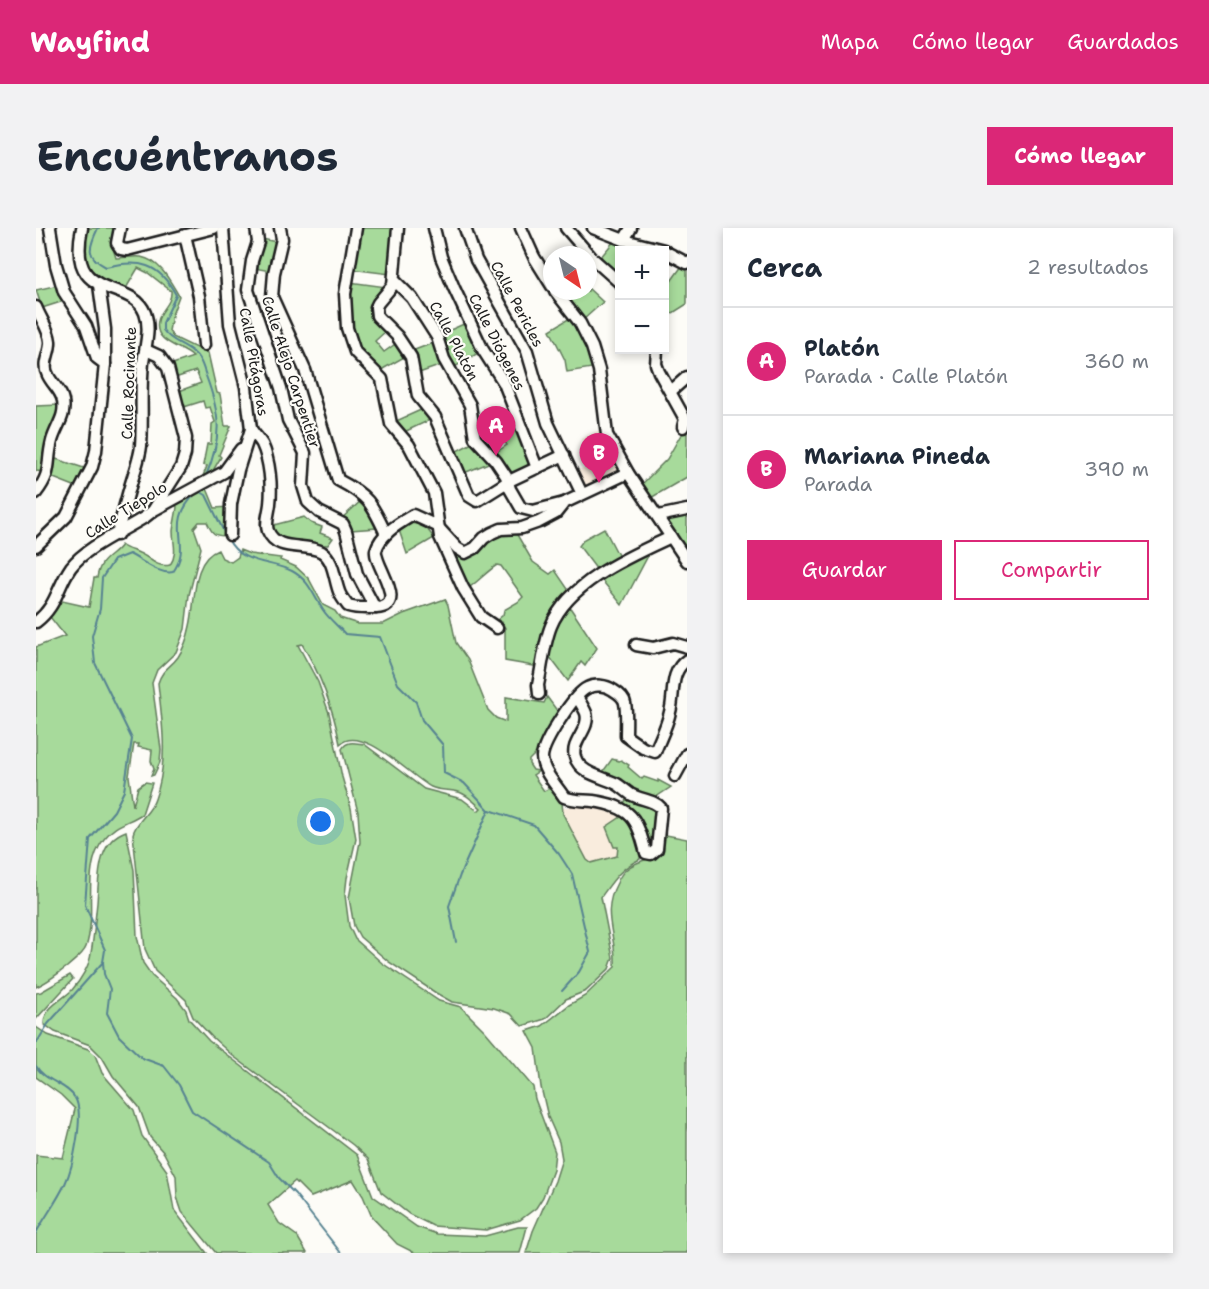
<!DOCTYPE html>
<html lang="es">
<meta charset="utf-8">
<style>
body{margin:0;font-family:"Shantell Sans",sans-serif;background:#f2f2f3;color:#1f2937}
.controls{position:absolute;right:18px;top:18px;display:grid;overflow:hidden;border-radius:0px;box-shadow:0 3px 9px #0003}
.controls button{width:54px;height:54px;display:grid;place-items:center;padding:0;border:0;border-bottom:2px solid #e0e1e3;background:#fff;color:#1f2937;font:30px sans-serif}
.compass{position:absolute;left:507px;top:18px;width:54px;height:54px;border-radius:50%;background:#fff;box-shadow:0 3px 9px #0003;rotate:145deg}
.you{position:absolute;left:285px;top:594px;width:21px;height:21px;margin:-15px;border:4px solid #fff;border-radius:50%;background:#1a73e8;box-shadow:0 0 0 9px #1a73e833}
.badge{display:grid;place-items:center;width:39px;height:39px;border-radius:50%;background:#db2777;color:#fff;font-size:20px;font-weight:700}
.pin{position:absolute;translate:-50% -50px;filter:drop-shadow(0 2px 3px #0008)}
.pin::after{content:'';position:absolute;top:32px;width:21px;height:18px;background:inherit;clip-path:polygon(0 0,100% 0,50% 100%)}
.list{margin:0;padding:0;list-style:none}
h2{display:flex;justify-content:space-between;align-items:center;height:78px;margin:0;padding:0 24px;font-size:26px}
h2 small{font-size:20px;font-weight:400;color:#747a83}
.list li{display:grid;grid-template-columns:39px 1fr auto;gap:18px;align-items:center;box-sizing:border-box;height:108px;padding:0 24px;border-top:2px solid #e0e1e3}
.list b{display:block;font-size:22px;white-space:nowrap}
.list p{margin:0;font-size:20px;white-space:nowrap;color:#747a83}
.list em{font-size:20px;font-style:normal;color:#747a83}
.actions{display:flex;gap:12px;padding:18px 24px}
.actions a{flex:1;padding:14px 0;border:2px solid #db2777;border-radius:0px;text-align:center;font-size:21px;color:#db2777}
.actions .main{background:#db2777;color:#fff}
.map{position:relative;flex:none;width:651px;height:1025px;overflow:hidden;border-radius:0px}
header{display:flex;align-items:center;gap:36px;box-sizing:border-box;height:84px;padding:0 30px;background:#db2777;color:#fff}
header strong{font-size:28px}
nav{display:flex;gap:33px;margin-inline-start:auto;font-size:21px}
.intro{display:flex;align-items:center;justify-content:space-between;box-sizing:border-box;height:144px;padding:0 36px}
h1{margin:0;font-size:42px}
.button{padding:15px 27px;border-radius:0px;background:#db2777;color:#fff;font-size:21px;font-weight:700}
main{display:flex;gap:36px;padding:0 36px}
aside{flex:1;background:#fff;border-radius:0px;box-shadow:0 3px 9px #0003}
.map>svg:first-child{display:block}
.built{fill:#f9ecdd}
.green{fill:#a7da9b;stroke:#627b5c;stroke-width:1.5}
.lines{fill:none;stroke-linecap:round;stroke-linejoin:round}
.stream{stroke:#578391;stroke-width:2}
.minor-casing{stroke:#1c1c1c;stroke-width:15}
.minor{stroke:#fdfcf7;stroke-width:10}
.labels{text-anchor:middle;stroke-width:4.5;stroke-linejoin:round;paint-order:stroke}
.street-label{font-size:15px;fill:#1c1c1c;stroke:#fdfcf7}
</style>
<header>
<strong>Wayfind</strong>
<nav><a>Mapa</a><a>Cómo llegar</a><a>Guardados</a></nav>
</header>
<div class="intro"><h1>Encuéntranos</h1><a class="button">Cómo llegar</a></div>
<main>
<div class="map">
<svg width="651" height="1025" viewBox="0 0 651 1025">
<rect width="100%" height="100%" fill="#fdfcf7"/>
<filter id="ink" filterUnits="userSpaceOnUse"><feTurbulence type="fractalNoise" baseFrequency=".0167" numOctaves="2"/><feDisplacementMap in="SourceGraphic" scale="12" xChannelSelector="R" yChannelSelector="G"/><feConvolveMatrix kernelMatrix="1 2 1 2 8 2 1 2 1" color-interpolation-filters="sRGB"/></filter>
<g filter="url(#ink)">
<!-- built -->
<g class="built">
<path d="M564 202 581 235 583 244 547 259 540 243 557 236 545 211Z"/>
<path d="M539 577 569 579 586 586 605 623 555 635 551 632 527 586V580Z"/>
</g>
<!-- green -->
<g class="green">
<path d="M50 0H80L75 14 80 30C88 30 98 28 105 29 125 33 134 53 143 68L136 87 133 103 137 109 160 120 163 119 167 124 172 125 181 165 184 166 189 198H195L183 227 185 229 175 246 167 248 171 238 167 237 171 216H175L176 196 179 194 174 179 169 180 167 173 148 179 143 163 165 155 160 143 139 150 134 137 157 129C146 118 117 115 122 93 124 82 136 76 135 63L112 45 102 40 89 62C50 46 45 43 50 0Z"/>
<path d="M324 0H359L354 46 315 41Z"/>
<path d="M226 11 241 14 234 43 218 40Z"/>
<path d="M578 13 614 22H584L583 50 564 30Z"/>
<path d="M646 38 651 40V76L629 90 628 54 633 56Z"/>
<path d="M313 54 351 59 338 90 350 103 339 113 348 124 362 114 370 128 345 142 324 125 313 89Z"/>
<path d="M22 57 31 72 6 80 0 62Z"/>
<path d="M552 60 567 74 547 92 532 71 544 63H552Z"/>
<path d="M534 90 550 120 556 140 531 144 529 132 514 102Z"/>
<path d="M430 95 444 124 417 140 403 107Z"/>
<path d="M397 115 406 137 383 145 376 123Z"/>
<path d="M24 177 23 186 10 212 8 244 0 243V178Z"/>
<path d="M387 181 396 191 366 205 358 194Z"/>
<path d="M477 190 496 239 474 246 459 225 471 217 459 200Z"/>
<path d="M651 196V249L613 271 604 258 631 231Z"/>
<path d="M438 214 455 234 428 245 417 225Z"/>
<path d="M17 230 51 241 43 260 15 249Z"/>
<path d="M170 258 179 280 193 279 191 308C178 308 176 306 171 294H163L158 300 165 320 153 367 149 401 140 424 121 442 116 455 125 521 124 534 118 547 115 548 118 541 115 533 116 522 102 519 103 516H98L93 548 97 578 102 559 109 554 116 555 106 586C92 595 79 596 68 611 44 642 62 684 50 719 47 727 37 733 31 739 21 746 12 754 0 759V419L29 408 14 389 22 372 53 379 58 350H61C64 329 77 329 85 317 91 322 97 322 103 325 115 330 120 340 134 337 142 325 137 316 137 303 138 295 140 287 141 279L139 276Z"/>
<path d="M326 272 339 293 341 300 315 302 305 291Z"/>
<path d="M651 286V324L631 294 633 290Z"/>
<path d="M268 289 275 295 286 299 284 305 297 310 292 317C271 315 246 318 234 298Z"/>
<path d="M375 295 389 298 398 310 371 326 363 302Z"/>
<path d="M568 300 583 329 561 342 543 318 548 311Z"/>
<path d="M470 304 480 305 497 334 514 346 519 342 534 364 503 439 469 433V400L466 394 461 392 467 387 468 382 482 374 487 369 465 338 461 337C450 344 442 354 431 361L407 308 432 329 438 327 453 310Z"/>
<path d="M182 322 186 330 195 334 202 329 204 322 214 326 245 330 244 332 260 339 273 351 287 377 299 383 304 390 322 396H347L367 386 409 371 412 377 420 415 432 432 452 482 460 490 470 494V469L508 475 511 469 525 488 503 526H499L493 532V536L497 542 503 543 497 547 508 563 514 560 526 574 527 586 551 632 555 635 581 628 582 619H578L570 599 588 587C600 599 605 614 604 631 584 641 578 651 565 669L577 730 573 741 550 763 530 771 509 791 486 798 475 786 458 780 416 774 400 765 353 734 324 709 318 698 313 670 324 614 322 584 306 521C311 512 319 515 328 516L388 561 426 571 442 583 445 580C437 573 429 564 418 563 410 561 403 563 395 559 374 548 327 496 304 516 297 480 285 447 266 416L262 417 282 454 293 485 306 549 315 580 320 611 311 650 309 667 313 698 319 711 346 735 403 773 425 779 449 803 497 859 499 871 519 924 517 942 507 969 500 980 484 992 450 1002 397 998 373 986 345 964 332 931 317 917 197 828 176 809 157 789 150 772 119 743 109 721 97 606C100 593 115 585 119 571 133 533 126 494 122 455 127 440 134 440 142 429 148 420 152 408 154 398 160 374 155 332 182 322Z"/>
<path d="M616 322 613 326 586 377 564 350Z"/>
<path d="M533 378 561 420 549 438 545 434 532 453 513 428 518 399Z"/>
<path d="M576 531 583 533 585 532 593 537 592 539 606 551 608 549 622 554V552L635 559 617 571 608 568 566 545Z"/>
<path d="M592 569 621 582 616 623 586 578Z"/>
<path d="M90 603 98 642 101 708 107 735 116 748 141 770 150 782 153 791 173 813 321 927 337 968 381 999 401 1006 449 1008 482 999H491L484 1025H379L361 1016 336 989 327 968 317 952 275 969 259 953 232 977 243 995 261 1008 271 1025H180L146 984 141 969 140 948 128 925 114 909 103 879 77 848 66 829 54 817 19 804 8 796C8 779 25 773 36 762 44 753 54 737 55 725 58 709 59 692 61 675 63 649 61 613 90 603Z"/>
<path d="M625 606 651 611V1025H490L497 1003 519 953 526 931 523 914 512 889 505 859 500 820 491 803 506 798 533 777 549 768 579 739C581 706 564 687 581 655 583 649 588 643 592 640 600 634 610 632 619 628Z"/>
<path d="M34 747 37 751 0 791V765L5 764Z"/>
<path d="M0 799 12 807 52 821 59 827 66 845 98 882 106 908 131 943 138 982 171 1025H0V927L27 930 39 881 25 867 0 849Z"/>
</g>
<g class="lines">
<!-- stream -->
<g class="stream">
<path d="M62 0C53 19 49 28 70 39 103 31 123 35 140 67L127 95V102C135 114 147 115 157 124 165 130 167 139 170 148 185 188 186 209 170 248"/>
<path d="M163 263 170 267 189 306"/>
<path d="M192 311C205 337 233 332 256 343 273 352 277 367 287 382 293 391 302 398 309 406L344 409 362 456 380 474 386 492 407 517 408 545 428 555 453 582 424 647 413 678 420 714"/>
<path d="M454 582 498 597 523 626 536 646 554 724 543 744 526 763"/>
<path d="M67 734 68 746 74 761 71 785 83 808 106 830 128 838 143 857 156 883 233 934 243 950 259 966 305 1025"/>
<path d="M0 816 12 796 67 734 69 722 49 677 54 611 78 583 88 563 96 511 59 435 56 408 64 381 66 350 78 332 93 326C106 332 123 347 137 344 158 314 127 298 160 265"/>
<path d="M0 838C8 853 31 856 39 870 49 886 37 939 29 956 21 973 9 989 0 1005"/>
</g>
<defs>
<g id="minor">
<path d="M14 0 20 37 28 64 50 98 61 130 69 136"/>
<path d="M46 0C30 76 95 49 109 85 115 101 109 119 107 135 104 163 107 191 105 218 104 228 100 239 97 249 91 268 86 288 81 307"/>
<path d="M84 0 81 15 85 21 91 22 178 0"/>
<path d="M187 0 194 96 210 159 215 201 202 242 195 276 194 307"/>
<path d="M220 0 222 14 216 33 212 62 245 160 252 192 269 225 267 258 272 274 283 284 307 296 310 303 321 346 339 380"/>
<path d="M244 0 246 11 238 45 236 69 269 142 302 252C333 268 336 276 350 306"/>
<path d="M320 0 309 66 311 100 319 124 346 151 355 196 373 217 398 265 404 309 427 360 445 389 461 400"/>
<path d="M362 0 357 57 342 75 340 79 341 88 361 108 375 129 382 168 399 189 433 268 441 273 473 253 528 227"/>
<path d="M398 0 405 29 418 60 447 122 468 155 501 240"/>
<path d="M429 0 440 32 491 123 512 195 546 266"/>
<path d="M485 0 498 29 516 58"/>
<path d="M530 0 555 29 584 55"/>
<path d="M557 0 588 12 628 22"/>
<path d="M149 7 163 68 168 117"/>
<path d="M588 12 595 0"/>
<path d="M628 23 651 35"/>
<path d="M358 52 376 70 401 109 408 131 434 177 439 210 460 233 470 248 474 261 485 280 497 283 528 275"/>
<path d="M519 63 544 95 556 119 563 142 571 207 592 245 651 333"/>
<path d="M0 79C4 90 13 101 14 113 15 124 6 135 11 145 15 156 25 161 27 173 30 189 20 198 16 213 10 236 17 243 0 265"/>
<path d="M110 122 123 128 132 140 150 210 149 226 145 239 118 281"/>
<path d="M621 122 620 136 623 144 649 191 647 199"/>
<path d="M635 163 651 149"/>
<path d="M215 201C218 206 223 211 226 216 234 233 236 258 234 276 233 285 229 295 232 303 241 325 270 314 286 324 299 333 298 353 304 366 306 370 309 374 312 378 321 381 330 380 340 380 374 378 337 336 340 322 345 305 364 295 377 287L401 298 421 320 429 325 439 320 448 310 456 305 465 301 486 300 503 294 520 285 528 275 592 245"/>
<path d="M622 288 651 282"/>
<path d="M0 318 30 289 56 239 60 223 69 136V101L63 57"/>
<path d="M0 394C21 378 21 359 35 339 50 319 87 303 109 289L118 282 188 244 205 221"/>
<path d="M600 417 617 420 637 415 651 419"/>
<path d="M503 466 502 457C506 439 508 415 515 398 533 354 594 328 635 309"/>
<path d="M541 469C544 474 548 480 550 485 555 501 534 514 539 529 544 546 568 549 581 556 586 559 591 564 596 567 606 572 618 572 625 580L621 621 615 626 610 625C601 590 596 579 557 573 547 572 537 573 528 569 521 558 506 543 506 529 507 515 538 466 551 460 559 456 570 457 577 462 582 465 588 469 589 475 591 485 590 497 590 508L607 520 619 524C624 511 631 498 634 484 639 466 633 444 651 432"/>
<path d="M639 548 651 526"/>
</g>
</defs>
<!-- minor casing -->
<use href="#minor" class="minor-casing"/>
<!-- minor -->
<use href="#minor" class="minor"/>
</g>
</g>
<g class="labels">
<!-- street labels -->
<g class="street-label">
<text transform="translate(481 76) rotate(62)" y="5">Calle Pericles</text>
<text transform="translate(418 113) rotate(62)" y="5">Calle Platón</text>
<text transform="translate(461 114) rotate(63)" y="5">Calle Diógenes</text>
<text transform="translate(218 134) rotate(80)" y="5">Calle Pitágoras</text>
<text transform="translate(255 144) rotate(72)" y="5">Calle Alejo Carpentier</text>
<text transform="translate(93 155) rotate(-88)" y="5">Calle Rocinante</text>
<text transform="translate(90 282) rotate(-32)" y="5">Calle Tiepolo</text>
</g>
</g>
</svg>
<div class="controls">
<button>+</button>
<button>−</button>
</div>
<svg class="compass" viewBox="-18 -18 36 36"><path d="M0-13l5 13h-10z" fill="#e53935"/><path d="M0 13l5-13h-10z" fill="#747a83"/></svg>
<div class="you"></div>
<div class="pin badge" style="left:460px;top:228px">A</div>
<div class="pin badge" style="left:563px;top:255px">B</div>
</div>
<aside>
<h2>Cerca<small>2 resultados</small></h2>
<ul class="list">
<li><span class="badge">A</span><div><b>Platón</b><p>Parada · Calle Platón</p></div><em>360 m</em></li>
<li><span class="badge">B</span><div><b>Mariana Pineda</b><p>Parada</p></div><em>390 m</em></li>
</ul>
<div class="actions"><a class="main">Guardar</a><a>Compartir</a></div>
</aside>
</main>
